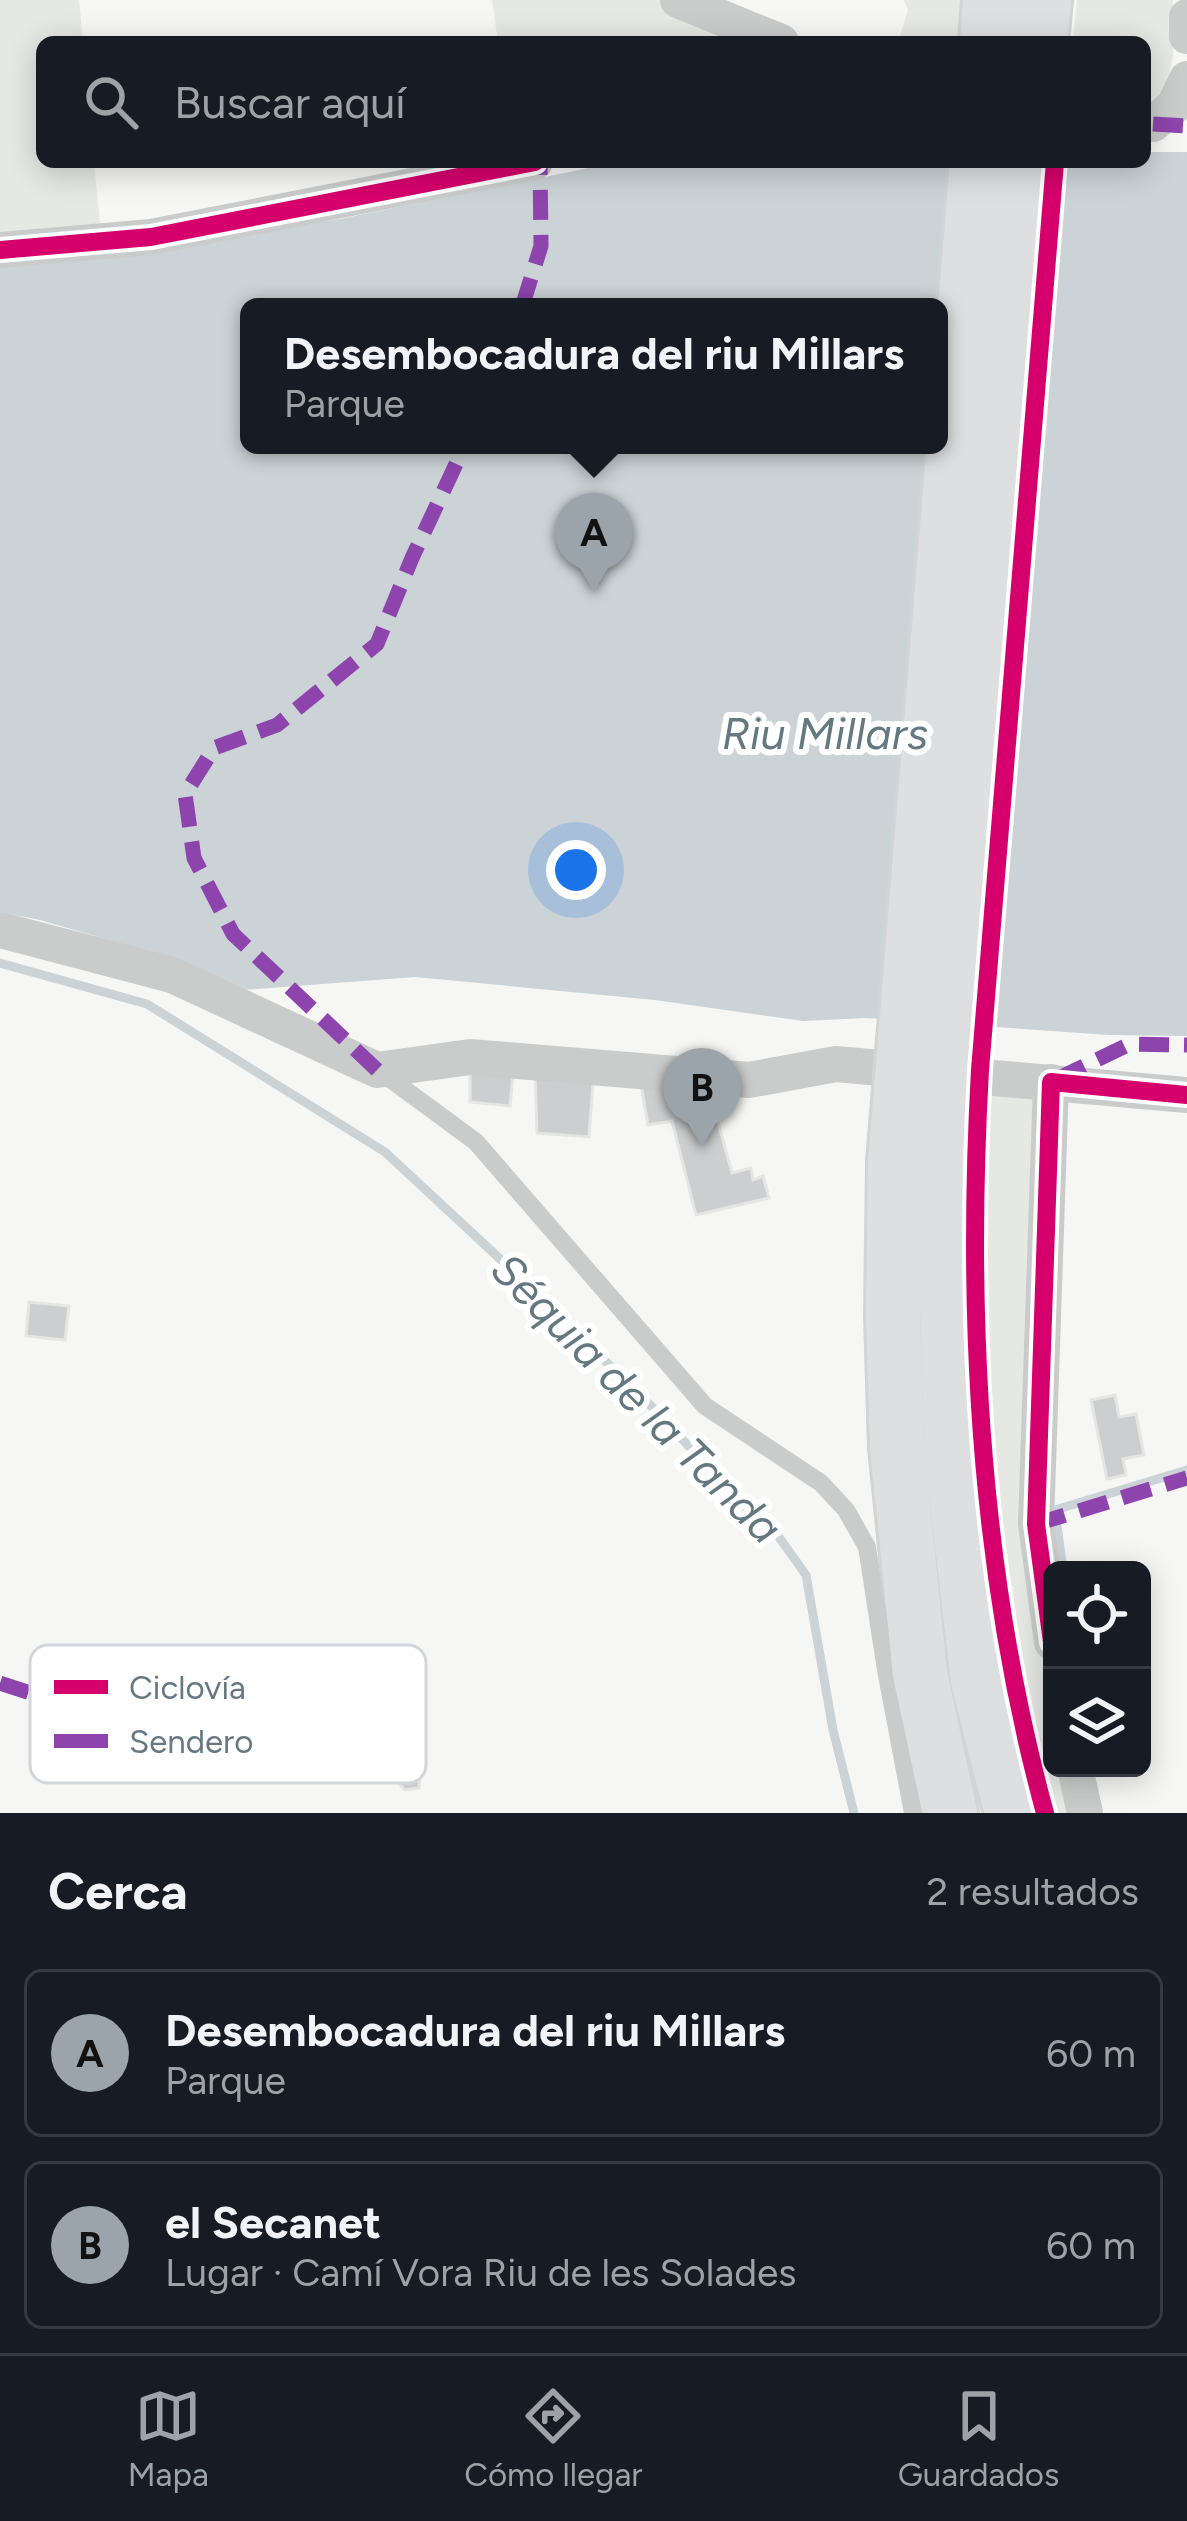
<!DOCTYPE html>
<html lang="es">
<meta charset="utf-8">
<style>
body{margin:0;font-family:Figtree,sans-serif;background:#242831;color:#f1f3f6}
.controls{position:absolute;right:36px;bottom:36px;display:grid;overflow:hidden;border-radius:18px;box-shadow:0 6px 30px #0003}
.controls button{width:108px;height:108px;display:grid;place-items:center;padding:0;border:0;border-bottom:3px solid #363941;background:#171b24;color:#f1f3f6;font:60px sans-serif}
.you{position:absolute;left:576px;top:870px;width:42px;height:42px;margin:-30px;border:9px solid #fff;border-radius:50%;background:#1a73e8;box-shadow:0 0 0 18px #1a73e833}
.badge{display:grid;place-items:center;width:78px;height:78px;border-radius:50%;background:#9aa4aa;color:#111;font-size:39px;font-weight:700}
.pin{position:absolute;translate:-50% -99px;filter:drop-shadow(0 3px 6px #0008)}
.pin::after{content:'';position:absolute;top:63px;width:42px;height:36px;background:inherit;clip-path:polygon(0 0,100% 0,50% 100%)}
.popup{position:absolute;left:240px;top:298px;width:708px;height:156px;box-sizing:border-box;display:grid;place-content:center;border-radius:18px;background:#171b24;filter:drop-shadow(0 3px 9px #0005);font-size:39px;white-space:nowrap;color:#9ea1a6}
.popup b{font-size:45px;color:#f1f3f6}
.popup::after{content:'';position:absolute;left:50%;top:100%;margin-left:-24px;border:24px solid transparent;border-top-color:#171b24}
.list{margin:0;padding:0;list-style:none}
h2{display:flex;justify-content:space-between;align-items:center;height:156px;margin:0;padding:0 48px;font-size:51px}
h2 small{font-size:39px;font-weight:400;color:#9ea1a6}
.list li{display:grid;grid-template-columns:78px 1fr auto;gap:36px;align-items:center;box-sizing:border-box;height:168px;margin:0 24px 24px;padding:0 24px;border:3px solid #363941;border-radius:18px}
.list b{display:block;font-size:45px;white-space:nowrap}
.list p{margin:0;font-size:39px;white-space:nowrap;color:#9ea1a6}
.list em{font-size:39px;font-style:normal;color:#9ea1a6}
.icon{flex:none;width:66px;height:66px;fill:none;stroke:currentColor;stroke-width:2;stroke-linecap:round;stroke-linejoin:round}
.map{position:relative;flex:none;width:1187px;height:1813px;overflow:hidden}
.search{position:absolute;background:#171b24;box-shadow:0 6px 30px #0003;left:36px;right:36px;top:36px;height:132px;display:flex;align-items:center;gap:30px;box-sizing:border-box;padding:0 42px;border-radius:18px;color:#9ea1a6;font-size:45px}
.sheet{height:540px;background:#171b24}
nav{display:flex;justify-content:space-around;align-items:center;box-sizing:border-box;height:168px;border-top:3px solid #363941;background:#171b24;font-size:33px;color:#9ea1a6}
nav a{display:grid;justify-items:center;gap:6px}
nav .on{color:#9aa4aa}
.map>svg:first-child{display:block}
.green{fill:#e6e8e3}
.water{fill:#cbd3d6;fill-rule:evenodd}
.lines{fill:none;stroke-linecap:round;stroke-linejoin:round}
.stream{stroke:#cbd3d6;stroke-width:9}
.building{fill:#cdcecf;stroke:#e5e5e4;stroke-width:3}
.primary-casing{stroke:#d3d4d4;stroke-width:60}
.lane{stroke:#cacccc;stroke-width:18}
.street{stroke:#cacccc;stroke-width:36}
.primary{stroke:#dedfe0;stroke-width:54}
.primary-bridge-casing{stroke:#d3d4d4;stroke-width:60;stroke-linecap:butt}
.primary-bridge{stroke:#dedfe0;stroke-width:54}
.quiet{stroke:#8e44ad;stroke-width:15;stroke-dasharray:30 15;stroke-linecap:butt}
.cycleway-casing{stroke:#fff;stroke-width:26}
.cycleway{stroke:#d6006c;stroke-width:18}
.labels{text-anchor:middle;stroke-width:12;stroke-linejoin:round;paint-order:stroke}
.water-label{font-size:45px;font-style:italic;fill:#64787f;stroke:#fff}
.key{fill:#fff;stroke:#d2d6da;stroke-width:3}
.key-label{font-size:33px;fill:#687882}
</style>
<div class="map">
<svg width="1187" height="1813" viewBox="0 0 1187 1813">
<rect width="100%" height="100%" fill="#f6f6f5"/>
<!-- green -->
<g class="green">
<path d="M0 0H79L83 42H42V162H94L101 234 0 242Z"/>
<path d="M492 0H666L768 42H498Z"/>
<path d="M904 0H964L962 42H898L908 10Z"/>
<path d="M1077 0H1173C1174 44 1179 79 1145 113V42H1073Z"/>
<path d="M984 1082 1044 1087 1032 1534 1052 1683V1768H1068L1079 1813H1051L1038 1764 1017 1655 986 1438 977 1219Z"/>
</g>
<!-- water -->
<path class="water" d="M1145 152H1187V1036L1109 1035 867 1018 803 1021 655 1000 415 977 244 990 177 960 40 920 0 912V263L49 260 340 219 618 162H1145ZM249 307H939V445H249Z"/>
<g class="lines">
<!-- stream -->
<g class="stream">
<path d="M0 963 147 1004 385 1152 527 1284 656 1411 747 1509 776 1533 806 1575 833 1730 854 1813"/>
<path d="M1055 1510 1187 1470"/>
<path d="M1056 1518 1063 1570"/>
</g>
</g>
<!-- building -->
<g class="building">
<path d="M470 1070 513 1074 510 1106 470 1102Z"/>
<path d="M535 1075 593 1082 589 1137 537 1133Z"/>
<path d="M641 1085 710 1093 732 1173 751 1168 753 1180 763 1176 769 1198 696 1215 672 1121 648 1125Z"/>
<path d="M29 1302 69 1306 65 1340 26 1336Z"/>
<path d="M1115 1395 1119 1417 1136 1414 1144 1455 1123 1459 1126 1475 1107 1479 1091 1400Z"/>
<path d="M383 1672 413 1680 408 1698 397 1695 394 1704 376 1699Z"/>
<path d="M375 1764 386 1765 385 1778 374 1776Z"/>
<path d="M411 1769 420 1776 419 1788 405 1790 398 1783 400 1772Z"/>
</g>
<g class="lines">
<defs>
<g id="primary">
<path d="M987 42 990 0"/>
<path d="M1040 42 1044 0"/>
<path d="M895 1162 893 1316 897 1447 920 1674 950 1813"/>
<path d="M947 1165V1307L951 1452 978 1680 1012 1813"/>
</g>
</defs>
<!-- primary casing -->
<use href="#primary" class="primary-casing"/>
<!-- lane -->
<path class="lane" d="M381 1072 476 1142 705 1406 821 1483 846 1510 867 1547 886 1670 913 1813"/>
<!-- street -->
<g class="street">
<path d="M678 0 781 42"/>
<path d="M1187 17V36"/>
<path d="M1145 123 1153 124 1174 106 1187 79"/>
<path d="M0 250 151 237 535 162"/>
<path d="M0 930 172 975 377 1070 470 1057 749 1080 836 1064 1187 1095"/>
<path d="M1051 1082 1036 1524 1052 1642"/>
<path d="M1075 1768 1085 1813"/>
</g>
<!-- primary -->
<use href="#primary" class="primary"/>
<defs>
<g id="primary-bridge">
<path d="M895 1162 977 162"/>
<path d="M947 1165 1030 162"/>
</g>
</defs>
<!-- primary-bridge casing -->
<use href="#primary-bridge" class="primary-bridge-casing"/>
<!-- primary-bridge -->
<use href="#primary-bridge" class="primary-bridge"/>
<!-- quiet -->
<g class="quiet">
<path d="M1153 124 1187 126"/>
<path d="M522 307 541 246 540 162"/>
<path d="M377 1070 233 934 194 858 185 794 214 748 277 725 377 644 412 558 465 445"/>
<path d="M1057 1079 1130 1044 1187 1045"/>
<path d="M1036 1524 1187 1478"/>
<path d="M0 1683 195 1748"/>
</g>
<defs>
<g id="cycleway">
<path d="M0 250 151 237 535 162"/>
<path d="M1052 1642 1036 1524 1051 1082 1187 1095"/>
<path d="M1045 1813C979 1572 966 1319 980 1070L1055 162"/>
</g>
</defs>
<!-- cycleway casing -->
<use href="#cycleway" class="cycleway-casing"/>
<!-- cycleway -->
<use href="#cycleway" class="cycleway"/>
</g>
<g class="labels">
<!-- water labels -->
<g class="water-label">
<text x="825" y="749">Riu Millars</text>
<text transform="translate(637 1398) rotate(45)" y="16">Séquia de la Tanda</text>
</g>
</g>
<!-- legend -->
<rect x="30" y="1645" width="396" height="138" rx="18" class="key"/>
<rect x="54" y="1680" width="54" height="14" fill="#d6006c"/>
<rect x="54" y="1734" width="54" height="14" fill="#8e44ad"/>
<g class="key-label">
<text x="129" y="1699">Ciclovía</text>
<text x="129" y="1753">Sendero</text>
</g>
</svg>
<div class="controls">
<button><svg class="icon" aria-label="locate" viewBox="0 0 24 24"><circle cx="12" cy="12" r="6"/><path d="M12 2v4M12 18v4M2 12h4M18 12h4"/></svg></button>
<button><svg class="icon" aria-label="layers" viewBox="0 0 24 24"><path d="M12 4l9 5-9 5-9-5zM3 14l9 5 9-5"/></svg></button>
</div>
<div class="you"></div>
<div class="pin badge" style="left:594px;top:592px">A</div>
<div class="popup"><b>Desembocadura del riu Millars</b>Parque</div>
<div class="pin badge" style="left:702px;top:1147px">B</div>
<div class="search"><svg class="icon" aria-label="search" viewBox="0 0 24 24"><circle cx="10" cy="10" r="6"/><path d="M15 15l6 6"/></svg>Buscar aquí</div>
</div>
<section class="sheet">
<h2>Cerca<small>2 resultados</small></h2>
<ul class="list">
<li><span class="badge">A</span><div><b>Desembocadura del riu Millars</b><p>Parque</p></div><em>60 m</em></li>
<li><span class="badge">B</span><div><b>el Secanet</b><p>Lugar · Camí Vora Riu de les Solades</p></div><em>60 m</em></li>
</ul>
</section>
<nav>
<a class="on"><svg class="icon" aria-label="map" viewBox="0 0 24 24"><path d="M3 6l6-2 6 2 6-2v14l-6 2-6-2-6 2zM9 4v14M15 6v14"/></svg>Mapa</a>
<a><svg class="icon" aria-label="directions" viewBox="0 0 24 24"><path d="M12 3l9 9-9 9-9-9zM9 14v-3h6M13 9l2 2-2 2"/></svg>Cómo llegar</a>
<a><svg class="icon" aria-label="saved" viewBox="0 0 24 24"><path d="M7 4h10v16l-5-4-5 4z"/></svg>Guardados</a>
</nav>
